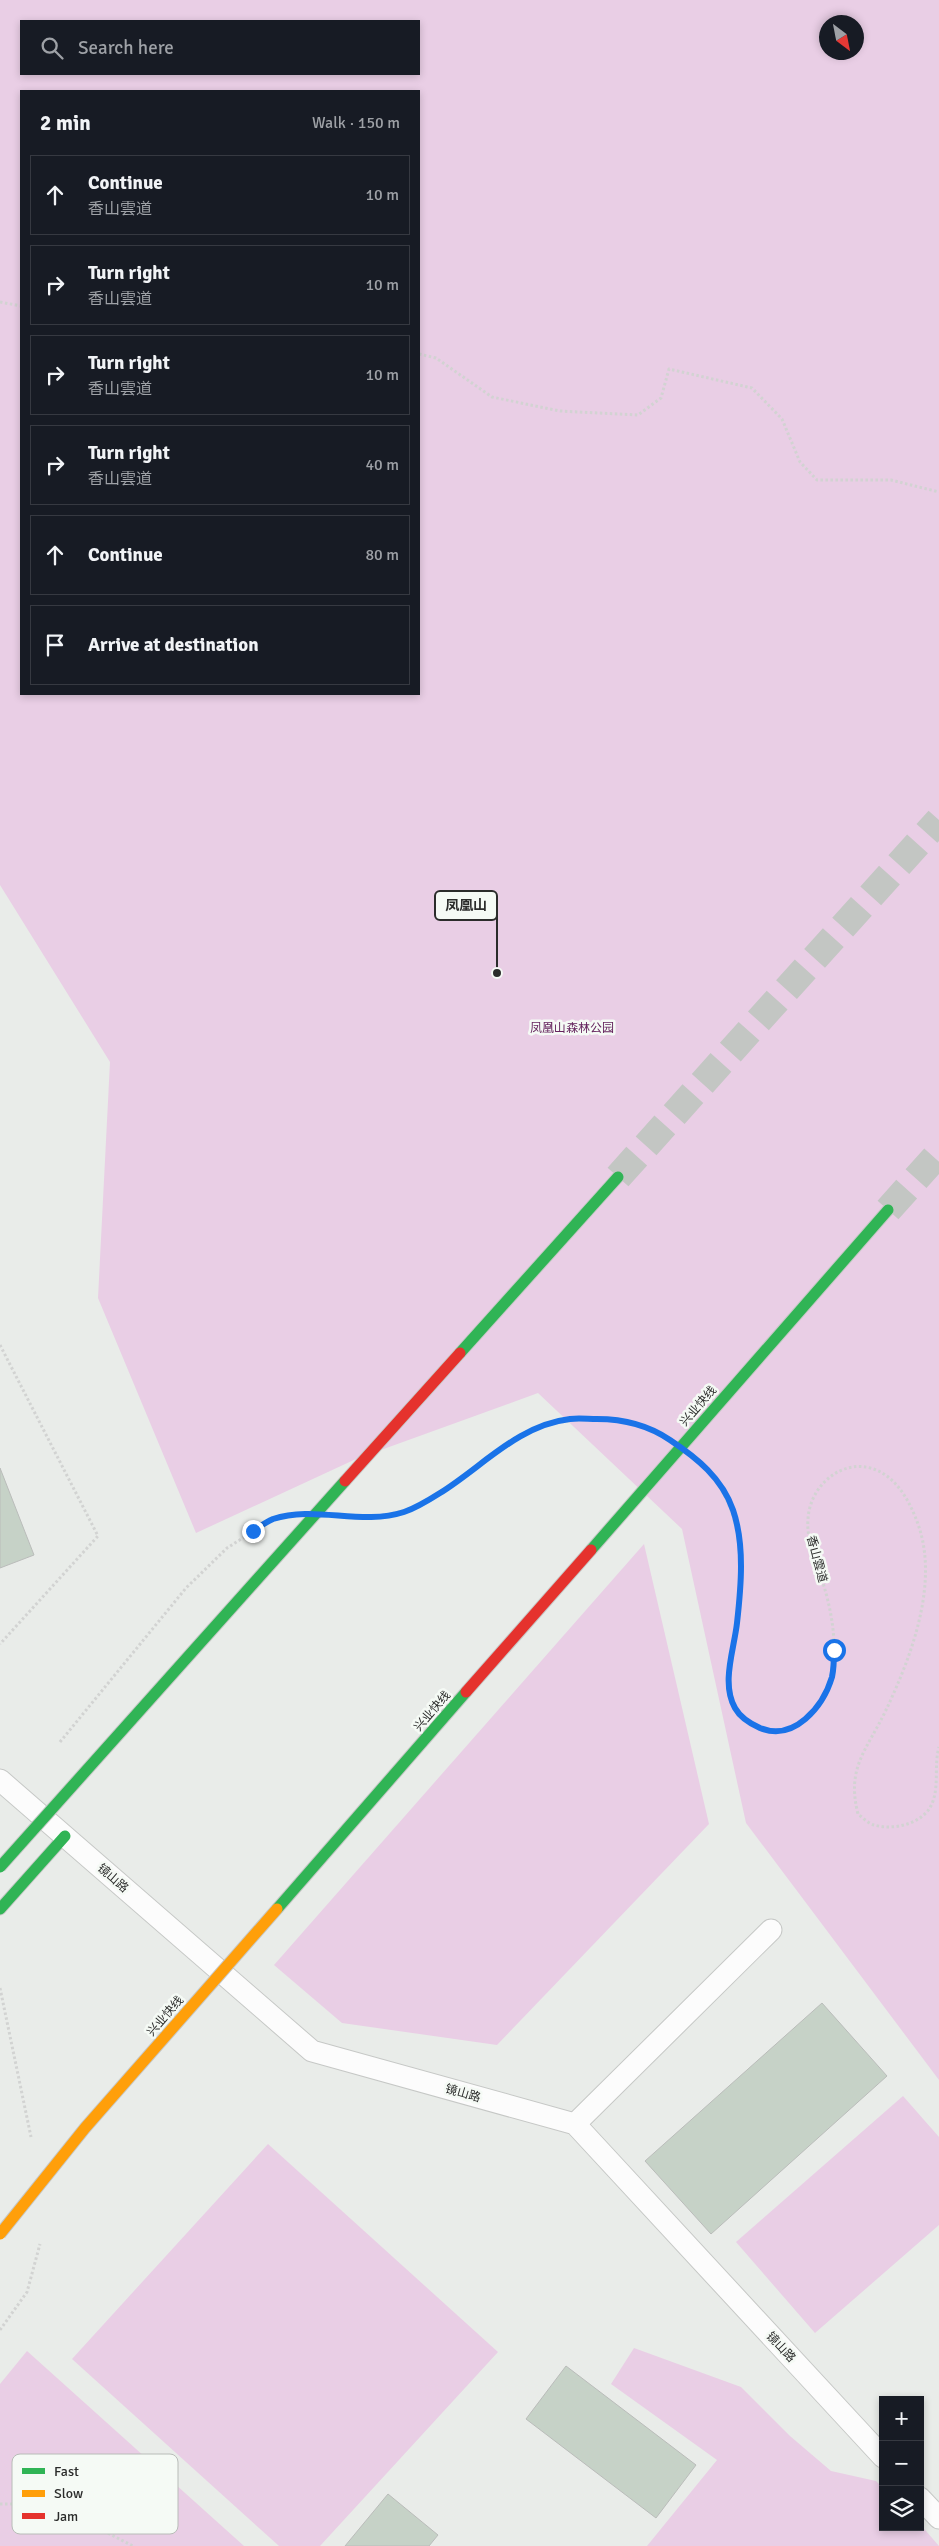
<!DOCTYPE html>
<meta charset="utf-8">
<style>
body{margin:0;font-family:Signika,"Noto Sans SC",sans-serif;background:#20242c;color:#f1f3f6}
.controls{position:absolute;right:15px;bottom:15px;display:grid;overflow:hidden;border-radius:0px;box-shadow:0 2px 8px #0003}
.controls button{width:45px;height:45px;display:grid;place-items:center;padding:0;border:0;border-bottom:1px solid #363941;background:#171b24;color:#f1f3f6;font:25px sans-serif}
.compass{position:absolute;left:819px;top:15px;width:45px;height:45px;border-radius:50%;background:#171b24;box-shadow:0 2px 8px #0003;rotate:148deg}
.stop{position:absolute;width:15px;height:15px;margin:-11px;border:4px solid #1a73e8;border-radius:50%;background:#fff}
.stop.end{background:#1a73e8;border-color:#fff;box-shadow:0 1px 5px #0008}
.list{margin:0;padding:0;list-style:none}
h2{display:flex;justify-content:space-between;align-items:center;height:65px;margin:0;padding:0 20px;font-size:21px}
h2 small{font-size:16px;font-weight:400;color:#9ea1a6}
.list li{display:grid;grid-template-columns:32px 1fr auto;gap:15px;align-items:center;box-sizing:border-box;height:80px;margin:0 10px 10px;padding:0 10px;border:1px solid #363941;border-radius:0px}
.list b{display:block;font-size:19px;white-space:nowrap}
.list p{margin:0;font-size:16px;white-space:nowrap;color:#9ea1a6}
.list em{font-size:16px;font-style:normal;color:#9ea1a6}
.icon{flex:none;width:28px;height:28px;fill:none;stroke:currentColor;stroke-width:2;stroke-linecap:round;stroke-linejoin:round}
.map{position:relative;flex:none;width:939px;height:2546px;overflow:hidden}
.search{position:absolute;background:#171b24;box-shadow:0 2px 8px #0003;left:20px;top:20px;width:400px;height:55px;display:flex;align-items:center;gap:12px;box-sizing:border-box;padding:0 18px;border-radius:0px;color:#9ea1a6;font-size:19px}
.panel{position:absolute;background:#171b24;box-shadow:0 2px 8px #0003;left:20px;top:90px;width:400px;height:605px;border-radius:0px}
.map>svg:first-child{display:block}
.green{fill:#e9cee5;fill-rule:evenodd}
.building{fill:#c6d2c7;stroke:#babcba}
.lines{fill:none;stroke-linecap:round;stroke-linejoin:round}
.primary-tunnel{stroke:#c3c6c3;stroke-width:28;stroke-dasharray:28 14;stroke-linecap:butt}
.lane-casing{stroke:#c6c8c6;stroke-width:23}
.fast-casing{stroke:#c6c8c6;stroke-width:13}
.path{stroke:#d2d3d2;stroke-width:3;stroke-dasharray:2.5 2.5;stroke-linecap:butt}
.lane{stroke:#fcfcfc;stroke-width:21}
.fast{stroke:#30b455;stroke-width:11}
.fast-bridge-casing{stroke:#c6c8c6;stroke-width:13;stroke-linecap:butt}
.slow-bridge-casing{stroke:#c6c8c6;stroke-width:13;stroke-linecap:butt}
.jam-bridge-casing{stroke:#c6c8c6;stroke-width:13;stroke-linecap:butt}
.fast-bridge{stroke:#30b455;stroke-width:11}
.slow-bridge{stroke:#ff9f0a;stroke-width:11}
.jam-bridge{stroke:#e5322d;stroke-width:11}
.route{stroke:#1a73e8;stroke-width:6}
.labels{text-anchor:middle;stroke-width:5;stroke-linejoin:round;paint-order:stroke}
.park-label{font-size:12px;fill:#64235d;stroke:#f5faf5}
.street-label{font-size:12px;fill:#2b2c2b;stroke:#f5faf5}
.key{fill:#f5faf5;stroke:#b8bcb8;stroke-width:1}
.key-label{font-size:14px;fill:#2b2c2b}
.leader{fill:none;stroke:#2b2c2b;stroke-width:2}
.callout-dot{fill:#2b2c2b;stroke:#f5faf5;stroke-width:2}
.callout{fill:#f5faf5;stroke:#2b2c2b;stroke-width:2}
.callout-label{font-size:14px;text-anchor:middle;font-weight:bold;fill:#2b2c2b}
</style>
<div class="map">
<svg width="939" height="2546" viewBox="0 0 939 2546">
<rect width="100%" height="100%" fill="#e9ece9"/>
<!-- green -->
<g class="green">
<path d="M0 0H939V2080L746 1823 682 1529 538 1393 356 1459 196 1533 98 1298 110 1062 0 885ZM21 21H419V74H21ZM826 22H856V52H826ZM21 91H419V694H21Z"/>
<path d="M644 1544 709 1824 497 2045 342 2023 274 1965Z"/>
<path d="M903 2096 939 2137V2225L815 2333 736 2242Z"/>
<path d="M268 2144 498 2352 320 2546H279L72 2359Z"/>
<path d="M634 2348 741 2387 790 2436 831 2471 876 2481 883 2488V2527H920V2524L939 2546H647L717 2460 611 2384Z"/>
<path d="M27 2351 244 2546H0V2384Z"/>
</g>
<!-- building -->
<g class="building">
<path d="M0 1468 34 1555 0 1568Z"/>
<path d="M822 2003 887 2076 711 2234 645 2161Z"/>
<path d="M566 2366 696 2465 656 2518 526 2419Z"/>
<path d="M388 2494 438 2535 429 2546H345Z"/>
</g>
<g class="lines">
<!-- primary-tunnel -->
<g class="primary-tunnel">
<path d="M618 1177 939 820"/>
<path d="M888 1210 939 1153"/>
</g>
<defs>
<g id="lane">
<path d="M0 1780 312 2051 575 2124 883 2457"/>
<path d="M575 2124 771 1930"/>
<path d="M920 2498 939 2518"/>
</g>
<path id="fast" d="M0 1909 65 1836"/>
</defs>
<!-- lane casing -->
<use href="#lane" class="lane-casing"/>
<!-- fast casing -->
<use href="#fast" class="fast-casing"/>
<!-- path -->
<g class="path">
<path d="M0 302 21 306"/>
<path d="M419 354 436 358 492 397 560 411 638 415 661 398 669 369 752 388 782 419 800 462 817 480H891L939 492"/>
<path d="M0 1345 98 1536 0 1644"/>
<path d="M708 1470C746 1517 744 1573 736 1630 733 1648 727 1668 728 1686 729 1700 738 1712 747 1721 759 1732 781 1734 795 1726 845 1697 838 1631 823 1583 817 1563 806 1540 808 1519 810 1482 849 1452 884 1474 901 1485 911 1505 918 1524 939 1583 912 1655 886 1710 867 1750 846 1767 858 1814 863 1818 869 1824 874 1825 895 1831 926 1823 933 1801 939 1784 934 1764 939 1747"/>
<path d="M362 1516C426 1519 460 1474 509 1443 539 1424 564 1419 599 1419 607 1419 615 1418 622 1420 631 1421 639 1426 647 1429"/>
<path d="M60 1742 186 1588 227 1548 246 1536"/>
<path d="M0 1988 31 2137"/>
<path d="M0 2330 27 2292 40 2244"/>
<path d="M0 2504H51L133 2546"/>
</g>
<!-- lane -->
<use href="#lane" class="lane"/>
<!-- fast -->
<use href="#fast" class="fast"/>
<defs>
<g id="fast-bridge">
<path d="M460 1353 618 1177"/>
<path d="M591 1550 888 1210"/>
<path d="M0 1867 345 1481"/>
<path d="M277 1909 466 1692"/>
</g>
<path id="slow-bridge" d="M0 2234 85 2128 277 1909"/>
<g id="jam-bridge">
<path d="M345 1481 460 1353"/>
<path d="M466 1692 591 1550"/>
</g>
</defs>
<!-- fast-bridge casing -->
<use href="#fast-bridge" class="fast-bridge-casing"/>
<!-- slow-bridge casing -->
<use href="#slow-bridge" class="slow-bridge-casing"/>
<!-- jam-bridge casing -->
<use href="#jam-bridge" class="jam-bridge-casing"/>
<!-- fast-bridge -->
<use href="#fast-bridge" class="fast-bridge"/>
<!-- slow-bridge -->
<use href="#slow-bridge" class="slow-bridge"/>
<!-- jam-bridge -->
<use href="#jam-bridge" class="jam-bridge"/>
</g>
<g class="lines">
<!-- route -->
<path class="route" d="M253 1531C259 1527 266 1522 273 1519 315 1505 361 1526 404 1512 416 1508 429 1500 440 1493 482 1467 518 1425 570 1419 578 1418 588 1419 597 1419 623 1419 648 1425 670 1440 697 1458 722 1478 733 1510 745 1545 741 1587 737 1623 734 1650 721 1683 735 1708 740 1717 751 1724 760 1728 794 1742 823 1707 832 1677 834 1668 834 1658 834 1650"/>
</g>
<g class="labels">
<!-- park labels -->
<g class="park-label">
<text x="572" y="1032">凤凰山森林公园</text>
</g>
<!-- street labels -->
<g class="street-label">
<text transform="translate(698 1406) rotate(-49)" y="4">兴业快线</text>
<text transform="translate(817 1559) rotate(75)" y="4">香山雲道</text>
<text transform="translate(432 1711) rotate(-49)" y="4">兴业快线</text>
<text transform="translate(113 1878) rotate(41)" y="4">镜山路</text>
<text transform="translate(165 2016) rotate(-49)" y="4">兴业快线</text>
<text transform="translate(463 2093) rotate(16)" y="4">镜山路</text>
<text transform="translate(781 2347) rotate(47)" y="4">镜山路</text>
</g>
</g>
<!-- legend -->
<rect x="12" y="2454" width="166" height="80" rx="8" class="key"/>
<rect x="22" y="2468" width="23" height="6" fill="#30b455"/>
<rect x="22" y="2490" width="23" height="7" fill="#ff9f0a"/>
<rect x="22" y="2513" width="23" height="6" fill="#e5322d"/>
<g class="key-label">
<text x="54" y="2476">Fast</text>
<text x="54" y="2498">Slow</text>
<text x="54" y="2521">Jam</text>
</g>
<!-- callouts -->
<path class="leader" d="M497 973L497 906"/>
<circle class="callout-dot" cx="497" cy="973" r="5"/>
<rect class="callout" x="435" y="891" width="62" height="29" rx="5"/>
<g class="callout-label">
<text x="466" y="910">凤凰山</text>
</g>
</svg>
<div class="controls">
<button>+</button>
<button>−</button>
<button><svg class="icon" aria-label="layers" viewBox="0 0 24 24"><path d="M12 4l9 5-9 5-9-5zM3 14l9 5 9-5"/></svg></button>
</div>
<svg class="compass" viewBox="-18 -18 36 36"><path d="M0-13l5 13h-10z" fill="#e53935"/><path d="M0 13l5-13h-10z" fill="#9ea1a6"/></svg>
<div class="stop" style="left:834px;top:1650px"></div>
<div class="stop end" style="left:253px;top:1531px"></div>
<div class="search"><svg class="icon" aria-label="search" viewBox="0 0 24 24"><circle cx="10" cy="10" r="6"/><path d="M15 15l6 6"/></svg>Search here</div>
<section class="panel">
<h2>2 min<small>Walk · 150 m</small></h2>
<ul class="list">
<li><svg class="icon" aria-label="ahead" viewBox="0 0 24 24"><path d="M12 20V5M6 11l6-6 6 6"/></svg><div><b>Continue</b><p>香山雲道</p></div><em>10 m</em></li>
<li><svg class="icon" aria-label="right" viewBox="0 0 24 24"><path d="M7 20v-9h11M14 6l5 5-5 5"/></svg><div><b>Turn right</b><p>香山雲道</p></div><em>10 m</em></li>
<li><svg class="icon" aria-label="right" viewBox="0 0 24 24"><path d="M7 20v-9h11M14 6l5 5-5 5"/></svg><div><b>Turn right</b><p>香山雲道</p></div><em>10 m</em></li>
<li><svg class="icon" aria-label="right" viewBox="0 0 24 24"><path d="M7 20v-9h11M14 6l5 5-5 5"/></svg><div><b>Turn right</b><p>香山雲道</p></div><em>40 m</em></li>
<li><svg class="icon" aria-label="ahead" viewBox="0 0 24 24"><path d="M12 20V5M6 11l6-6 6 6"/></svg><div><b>Continue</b></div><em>80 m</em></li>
<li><svg class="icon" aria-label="arrive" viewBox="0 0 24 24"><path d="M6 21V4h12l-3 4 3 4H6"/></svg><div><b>Arrive at destination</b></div></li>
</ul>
</section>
</div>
